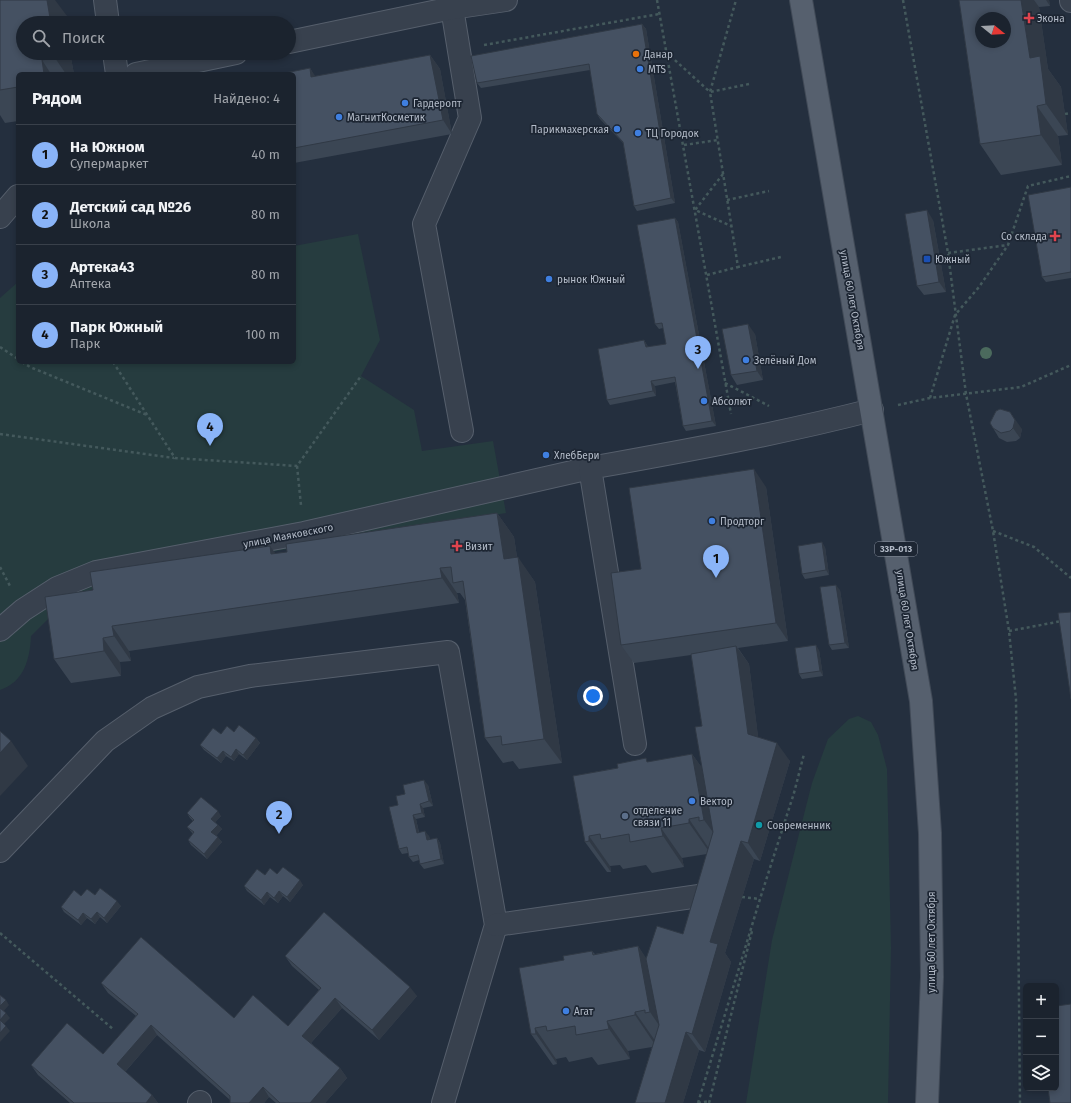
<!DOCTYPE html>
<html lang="ru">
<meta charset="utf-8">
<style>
body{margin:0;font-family:"Fira Sans",sans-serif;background:#282f3a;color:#f1f3f6}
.controls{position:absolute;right:12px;bottom:12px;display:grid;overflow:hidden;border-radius:6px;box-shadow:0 2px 6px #0003}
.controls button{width:36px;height:36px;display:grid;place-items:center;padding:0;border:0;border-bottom:1px solid #39404a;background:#1b232e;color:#f1f3f6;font:20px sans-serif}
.compass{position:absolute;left:975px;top:12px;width:36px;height:36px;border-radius:50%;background:#1b232e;box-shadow:0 2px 6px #0003;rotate:108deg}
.you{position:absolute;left:593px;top:696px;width:14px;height:14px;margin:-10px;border:3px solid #fff;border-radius:50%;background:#1a73e8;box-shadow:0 0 0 6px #1a73e833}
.badge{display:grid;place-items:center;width:26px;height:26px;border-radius:50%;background:#8ab4f8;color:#111;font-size:13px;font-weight:700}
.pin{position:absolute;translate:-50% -33px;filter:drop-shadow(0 1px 2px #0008)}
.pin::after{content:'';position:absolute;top:21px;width:14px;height:12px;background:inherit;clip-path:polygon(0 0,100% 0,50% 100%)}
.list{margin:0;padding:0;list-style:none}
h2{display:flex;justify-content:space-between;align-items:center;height:52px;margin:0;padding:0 16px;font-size:17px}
h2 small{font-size:13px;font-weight:400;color:#a0a4aa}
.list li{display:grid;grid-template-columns:26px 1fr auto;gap:12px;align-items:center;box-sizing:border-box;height:60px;padding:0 16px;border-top:1px solid #39404a}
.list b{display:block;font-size:15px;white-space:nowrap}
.list p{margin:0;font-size:13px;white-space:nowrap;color:#a0a4aa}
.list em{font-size:13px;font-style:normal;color:#a0a4aa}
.icon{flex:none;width:22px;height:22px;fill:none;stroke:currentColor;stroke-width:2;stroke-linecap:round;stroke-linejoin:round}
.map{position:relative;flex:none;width:1071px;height:1103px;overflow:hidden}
.search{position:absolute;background:#1b232e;box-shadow:0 2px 6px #0003;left:16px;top:16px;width:280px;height:44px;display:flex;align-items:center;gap:10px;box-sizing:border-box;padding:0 14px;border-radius:22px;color:#a0a4aa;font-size:15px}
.panel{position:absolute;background:#1b232e;box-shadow:0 2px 6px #0003;left:16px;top:72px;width:280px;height:292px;border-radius:6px}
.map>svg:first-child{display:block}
.green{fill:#263c3f}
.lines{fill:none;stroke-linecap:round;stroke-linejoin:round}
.minor-casing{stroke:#565f6c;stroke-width:24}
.major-casing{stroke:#414a57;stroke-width:24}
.path{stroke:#44595c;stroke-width:2.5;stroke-dasharray:3 3;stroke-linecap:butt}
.minor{stroke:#38414e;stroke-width:22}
.major{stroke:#56606e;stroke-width:22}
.tree{fill:#4b6a5d}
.wall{fill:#3b4654}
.shaded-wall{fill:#303945}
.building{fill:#455162;stroke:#303945;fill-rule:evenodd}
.health-dot{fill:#e0444e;stroke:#1d2633;stroke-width:1.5}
.food-dot{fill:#e8710a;stroke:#1d2633;stroke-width:1.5}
.shop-dot{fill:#3f7fe0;stroke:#1d2633;stroke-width:1.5}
.transit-dot{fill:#1a4fb4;stroke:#1d2633;stroke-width:1.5}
.service-dot{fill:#5c6f8a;stroke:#1d2633;stroke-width:1.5}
.culture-dot{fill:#0f9aa8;stroke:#1d2633;stroke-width:1.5}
.labels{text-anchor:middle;stroke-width:3.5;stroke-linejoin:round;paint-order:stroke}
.shield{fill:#1d2633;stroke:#878f9c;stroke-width:1}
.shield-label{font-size:9px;font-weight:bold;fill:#b4bcc9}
.poi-label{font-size:10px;fill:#b4bcc9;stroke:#1d2633;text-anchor:start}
.street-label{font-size:10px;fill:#b4bcc9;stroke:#1d2633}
</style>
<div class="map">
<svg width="1071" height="1103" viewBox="0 0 1071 1103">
<rect width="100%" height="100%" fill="#242f3e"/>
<!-- green -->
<g class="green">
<path d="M358 234 380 340 361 376 414 410 422 451 493 441 506 513 276 551 257 559 108 579 50 617 31 636C30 659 24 682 0 690V298L18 282V362H294V246Z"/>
<path d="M858 716 871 722 878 735 887 769 891 948 888 1103H746L772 940 812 783 828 739 849 719Z"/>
</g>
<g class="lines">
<defs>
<g id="minor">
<path d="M105 0 108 23"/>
<path d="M1071 0V1"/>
<path d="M452 8 470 118 424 224 462 431"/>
<path d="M289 42 452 8 506 0"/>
<path d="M114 53 117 74"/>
<path d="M136 74 236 53"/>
<path d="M0 217 18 196"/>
<path d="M0 630 23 610 57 588 96 572 304 533 590 468"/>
<path d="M635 744 590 468C684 451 779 434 872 410"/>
<path d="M0 851 105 741 152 708 198 687 250 676 448 652 496 925 443 1103"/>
<path d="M496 925 713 894"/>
<path d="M199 1103 200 1102"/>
</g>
<path id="major" d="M801 0 921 701 930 833 932 977 927 1103"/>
</defs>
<!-- minor casing -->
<use href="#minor" class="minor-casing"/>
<!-- major casing -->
<use href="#major" class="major-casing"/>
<!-- path -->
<g class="path">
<path d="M657 0 731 414"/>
<path d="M903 0 948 253 966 394 993 531 1009 631 1016 699 1020 1103"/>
<path d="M484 45 659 14"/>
<path d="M666 52 710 92 736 0"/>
<path d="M749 84 710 92 738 267 781 257"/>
<path d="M1065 114 1071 113"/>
<path d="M684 145 718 140"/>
<path d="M723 174 695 210 731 226"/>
<path d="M727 200 769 191"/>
<path d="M948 253 1008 245"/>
<path d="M707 275 738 267"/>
<path d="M0 347 18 359"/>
<path d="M22 362 30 367 147 415"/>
<path d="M113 362 175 458 297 466 361 376"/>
<path d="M725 383 769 406"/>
<path d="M930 398 955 315 979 287 1008 245 1028 186 1071 176"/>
<path d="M898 405 930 398 1021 387 1071 365"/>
<path d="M0 434 174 458"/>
<path d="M297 466 301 505"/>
<path d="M993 531 1034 547 1071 578"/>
<path d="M0 567 10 586"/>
<path d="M1009 631 1062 621"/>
<path d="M742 897 760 899"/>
<path d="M0 933 113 1029"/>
<path d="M698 1103 760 899 794 793 804 754"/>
<path d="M698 1103 710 1101"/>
<path d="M709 1103 752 931"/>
</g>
<!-- minor -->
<use href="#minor" class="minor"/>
<!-- major -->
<use href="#major" class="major"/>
</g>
<!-- trees -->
<circle class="tree" cx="986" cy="353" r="6"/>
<!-- wall -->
<g class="wall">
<path d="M0 0 67 16 68 23H23L71 58 74 74H18V121L5 123 0 115Z"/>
<path d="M959 0H1049L1050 6 1039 7 1048 69 1061 87 1068 135 1058 136 1062 165 1001 175 980 144Z"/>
<path d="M642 24 646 29 675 203 637 211 634 206 623 143 600 119 597 114 590 70 481 88 477 83Z"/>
<path d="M430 55 440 69 452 134 294 163V74L310 68 315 77Z"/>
<path d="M1071 187V278L1046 282 1042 277Z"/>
<path d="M675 218 678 222 716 426 686 431 683 426 675 382 655 386 656 396 610 405 607 400 644 340 647 345 648 347 666 344 663 328 659 329 655 324Z"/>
<path d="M933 220 946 292 924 295 917 286Z"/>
<path d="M755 334 763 380 737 385 731 375Z"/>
<path d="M990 423 1022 429 1020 438 1016 441 1007 442 999 438Z"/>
<path d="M766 487 788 641 738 648 749 664 758 737 790 761 760 861 754 859 725 953 731 962 705 1052 699 1050 683 1103H635L652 1047 628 1051 630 1059 598 1065 592 1057 569 1062 566 1057 556 1059 557 1064 553 1065 531 1034 564 960 592 951 595 954 638 946 646 959 683 934 707 854 682 858 684 867 652 873 646 865 623 869 620 865 610 866 611 872H607L585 842 573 776 692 754 702 768V726L691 655 634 663 621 645 641 569Z"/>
<path d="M497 513 514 537 517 557 535 582 562 763 519 769 513 761 503 763 485 738 465 600 460 593H457L459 603 129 651 131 661 120 662 121 676 71 683 54 659 93 590 276 554 287 552Z"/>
<path d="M825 547 829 575 805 579 802 574Z"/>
<path d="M840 590 849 648 832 650 829 645Z"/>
<path d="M819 650 823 676 802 679 799 674Z"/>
<path d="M234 732 256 738 260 743 247 760 239 754 234 761 226 756 221 763 204 750 200 745 221 734Z"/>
<path d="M428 785 433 806 423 808 425 817 416 819 419 832 429 836 430 840 437 838 440 843 444 864 424 869 420 864 419 860 413 862 409 857 408 853 402 854 399 849 398 805 405 794Z"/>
<path d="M187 813 221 816 215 822 222 829 216 836 222 842 207 859 191 845 188 840 193 834 187 827 193 821 190 818Z"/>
<path d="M277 874 303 885 290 902 283 896 278 903 270 897 264 905 247 891 244 886 265 875Z"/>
<path d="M95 895 121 906 107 923 100 917 95 924 87 918 81 925 64 912 61 907 81 896Z"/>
<path d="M285 956 417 996 379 1040 342 1008 311 1043 340 1068 347 1078 325 1103H276L269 1097 264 1103H230V1100L157 1035 125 1072 152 1095 158 1103H70L38 1075 31 1065 103 1054 136 1016 108 993 101 983 234 1018 288 1026 319 990 292 966Z"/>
</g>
<!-- shaded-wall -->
<g class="shaded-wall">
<path d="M43 0H55L67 16 68 23H53L50 18Z"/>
<path d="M1021 0H1034L1039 7 1048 69 1061 87 1068 135 1046 104 1030 58Z"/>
<path d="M1046 0H1049L1050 6Z"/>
<path d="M642 24 646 29 675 203 671 198Z"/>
<path d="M54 53H68L71 58 74 74H66L55 58Z"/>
<path d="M430 55 440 69 452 134 443 120Z"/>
<path d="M42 60 51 74H44Z"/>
<path d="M310 68 319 82 311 77Z"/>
<path d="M1037 106 1058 136 1062 165 1041 135Z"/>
<path d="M927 210 933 220 946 292 939 282Z"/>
<path d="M675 218 678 222 716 426 712 421Z"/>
<path d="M748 324 755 334 763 380 757 371Z"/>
<path d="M644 340 647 345 649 352 646 347Z"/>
<path d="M651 381 655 386 656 396 653 391Z"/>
<path d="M1010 412 1022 429 1020 438 1013 428Z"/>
<path d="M754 469 766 487 788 641 776 623Z"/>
<path d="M497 513 514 537 521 584 504 559Z"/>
<path d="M822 542 825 547 829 575 826 570Z"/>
<path d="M270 546 288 570 271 554Z"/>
<path d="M518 557 535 582 562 763 544 739Z"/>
<path d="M440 568 457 593 459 603 442 578Z"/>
<path d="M836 585 840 590 849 648 845 643Z"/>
<path d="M112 626 129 651 131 661 114 636Z"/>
<path d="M103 638 120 662 121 676 104 651Z"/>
<path d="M816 645 819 650 823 676 820 671Z"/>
<path d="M736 646 749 664 760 752 748 734Z"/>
<path d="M256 738 260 743 247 760 243 755Z"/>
<path d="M11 741 28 766 0 796V753Z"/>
<path d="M777 743 790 761 760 861 748 843Z"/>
<path d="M236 749 239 754 234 761 231 757Z"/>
<path d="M223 751 226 756 221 763 217 758Z"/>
<path d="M692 754 714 784 726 850 704 820Z"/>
<path d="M424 780 428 785 433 806 429 801Z"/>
<path d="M420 804 423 808 425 817 422 813Z"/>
<path d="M218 811 221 816 214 824 211 819Z"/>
<path d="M413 815 416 819 420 838 417 833Z"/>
<path d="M689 819 710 850V853L689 823Z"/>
<path d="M218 825 222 829 215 837 211 832Z"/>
<path d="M661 828 682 858 684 867 663 836Z"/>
<path d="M425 831 429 836 431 845 427 840Z"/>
<path d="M589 836 610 866 611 872 589 841Z"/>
<path d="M218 837 222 842 207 859 204 854Z"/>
<path d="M437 838 440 843 444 864 441 859Z"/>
<path d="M741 841 754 859 725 953 731 962 705 1052 692 1034 710 942Z"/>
<path d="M300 880 303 885 290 902 287 897Z"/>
<path d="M279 891 283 896 278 903 274 898Z"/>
<path d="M267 892 270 897 264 905 261 900Z"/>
<path d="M117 901 121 906 107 923 104 918Z"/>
<path d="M97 912 100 917 95 924 91 919Z"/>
<path d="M83 913 87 918 81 925 78 920Z"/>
<path d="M638 946 659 977 671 1043 650 1012Z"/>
<path d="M410 987 417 996 379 1040 372 1030Z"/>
<path d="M335 998 342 1008 309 1045 302 1036Z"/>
<path d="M6 1000 9 1005 3 1012 0 1008V1006Z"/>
<path d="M635 1012 656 1042V1046L635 1015Z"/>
<path d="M6 1013 10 1018 3 1025 0 1020Z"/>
<path d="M607 1021 628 1051 630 1059 609 1029Z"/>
<path d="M151 1025 157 1035 123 1074 117 1064Z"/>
<path d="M6 1026 10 1031 0 1042V1033Z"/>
<path d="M535 1028 556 1059 557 1064 536 1034Z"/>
<path d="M686 1032 699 1050 683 1103H665Z"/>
<path d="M340 1068 347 1078 325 1103H310Z"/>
<path d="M263 1087 269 1097 264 1103H249Z"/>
<path d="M152 1095 158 1103H146Z"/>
</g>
<!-- building -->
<g class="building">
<path d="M0 0H47L50 18 42 19 43 23H23V53H54L55 58 42 60 44 74H18V87L0 90Z"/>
<path d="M959 0H1021L1030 58 1040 56 1046 104 1037 106 1041 135 980 144ZM981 18H1005V42H981Z"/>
<path d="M642 24 671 198 634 206 623 142 597 114 589 64 477 83 471 56Z"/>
<path d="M430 55 443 120 294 148V74H280L310 68 311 77Z"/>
<path d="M1071 187V272L1042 277 1028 195Z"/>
<path d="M927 210 939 282 917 286 905 214Z"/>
<path d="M675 218 712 421 683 426 675 377 651 381 653 391 607 400 598 349 644 340 646 347 666 344 662 323 655 324 637 225Z"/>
<path d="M748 324 757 371 731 375 722 329Z"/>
<path d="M1000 409 1010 412 1015 420 1013 428 1010 431 1001 433 993 428 990 423 996 411Z"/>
<path d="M754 469 776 623 621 645 611 573 641 569 629 488Z"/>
<path d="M497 513 504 559 518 557 544 739 502 745 501 736 485 738 463 581 453 583 451 567 440 568 442 578 112 626 114 636 103 638 104 651 54 659 45 597 93 590 90 572 270 546 271 554 287 552 286 544Z"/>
<path d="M822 542 826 570 802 574 798 546Z"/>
<path d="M836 585 845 643 829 645 820 587Z"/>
<path d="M1071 612V699L1058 613Z"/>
<path d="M816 645 820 671 799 674 795 648Z"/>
<path d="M736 646 748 734 777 743 748 843 741 841 710 942 718 944 692 1034 686 1032 665 1103H635L659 1025 646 959 657 926 683 934 713 832 695 727 702 726 691 654Z"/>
<path d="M239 725 256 738 243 755 236 749 231 757 223 751 217 758 200 745 213 728 221 734 227 726 234 732Z"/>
<path d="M0 731 11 741 0 753Z"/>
<path d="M692 754 704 820 699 821V817L689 819V823L661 828 663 836 630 842 629 834 601 839 600 834 589 836V841L585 842 573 776 618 768 617 764 646 758 647 762Z"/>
<path d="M424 780 429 801 420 804 422 813 413 815 417 833 425 831 427 840 437 838 441 859 420 864 418 855 409 857 407 847 399 849 389 807 398 805 396 796 405 794 403 785Z"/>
<path d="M201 797 218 811 211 819 218 825 211 832 218 837 204 854 188 840 194 832 187 827 194 820 187 813Z"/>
<path d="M283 867 300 880 287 897 279 891 274 898 267 892 261 900 244 886 257 869 265 875 270 868 277 874Z"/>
<path d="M100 888 117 901 104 918 97 912 91 919 83 913 78 920 61 907 74 890 81 896 87 889 95 895Z"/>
<path d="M324 912 410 987 372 1030 335 998 302 1036 340 1068 310 1103H280L263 1087 249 1103H230V1096L151 1025 117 1064 152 1095 146 1103H74L31 1065 67 1023 103 1054 138 1014 101 983 141 937 234 1018 253 995 288 1026 321 988 285 956Z"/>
<path d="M638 946 650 1012 645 1013V1010L635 1012V1015L607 1021 609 1029 576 1035 575 1026 547 1031 546 1026 535 1028 536 1034H531L519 968 564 960 563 956 592 951 593 955Z"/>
<path d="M0 995 6 1000 0 1006Z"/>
<path d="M1071 1004V1103H1050L1048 1088H1056V1006Z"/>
<path d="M0 1008 6 1013 0 1020Z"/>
<path d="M0 1020 6 1026 0 1033Z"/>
</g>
<!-- markers -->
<g class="health-dot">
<path d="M1027 12h4v4h4v4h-4v4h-4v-4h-4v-4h4z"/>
<path d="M1053 230h4v4h4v4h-4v4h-4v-4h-4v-4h4z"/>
<path d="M455 540h4v4h4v4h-4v4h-4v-4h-4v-4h4z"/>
</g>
<circle class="food-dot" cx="636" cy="54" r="4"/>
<g class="shop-dot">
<circle cx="640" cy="69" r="4"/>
<circle cx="405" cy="103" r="4"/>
<circle cx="339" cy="117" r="4"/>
<circle cx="617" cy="129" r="4"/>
<circle cx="638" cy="133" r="4"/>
<circle cx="549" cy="279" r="4"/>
<circle cx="746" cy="360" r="4"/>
<circle cx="704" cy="401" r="4"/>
<circle cx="546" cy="455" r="4"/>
<circle cx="712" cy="521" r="4"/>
<circle cx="692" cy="801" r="4"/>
<circle cx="566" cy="1011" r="4"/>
</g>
<rect class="transit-dot" x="923" y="255" width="8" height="8" rx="2"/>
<circle class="service-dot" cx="625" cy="816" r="4"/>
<circle class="culture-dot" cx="759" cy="825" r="4"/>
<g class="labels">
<!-- shield labels -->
<rect class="shield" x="875" y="542" width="42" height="14" rx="3"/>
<g class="shield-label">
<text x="896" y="552">33Р-013</text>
</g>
<!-- poi labels -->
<g class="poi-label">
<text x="1037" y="22">Экона</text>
<text x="644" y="58">Данар</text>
<text x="648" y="73">MTS</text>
<text x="413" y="107">Гардеропт</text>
<text x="347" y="121">МагнитКосметик</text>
<text x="609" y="133" text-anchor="end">Парикмахерская</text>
<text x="646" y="137">ТЦ Городок</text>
<text x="1047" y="240" text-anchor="end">Со склада</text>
<text x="935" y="263">Южный</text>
<text x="557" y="283">рынок Южный</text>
<text x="754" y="364">Зелёный Дом</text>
<text x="712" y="405">Абсолют</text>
<text x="554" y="459">ХлебБери</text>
<text x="720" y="525">Продторг</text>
<text x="465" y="550">Визит</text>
<text x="700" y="805">Вектор</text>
<text x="633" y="814">отделение<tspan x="633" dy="12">связи 11</tspan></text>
<text x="767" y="829">Современник</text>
<text x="574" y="1015">Агат</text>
</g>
<!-- street labels -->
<g class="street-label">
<text transform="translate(853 300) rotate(80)" y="4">улица 60 лет Октября</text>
<text transform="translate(288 535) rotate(-11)" y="4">улица Маяковского</text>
<text transform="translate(908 620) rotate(81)" y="4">улица 60 лет Октября</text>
<text transform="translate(931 942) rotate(-90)" y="4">улица 60 лет Октября</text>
</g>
</g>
</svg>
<div class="controls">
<button>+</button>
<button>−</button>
<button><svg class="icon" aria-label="layers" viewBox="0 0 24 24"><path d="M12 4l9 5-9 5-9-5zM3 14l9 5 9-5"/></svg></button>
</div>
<svg class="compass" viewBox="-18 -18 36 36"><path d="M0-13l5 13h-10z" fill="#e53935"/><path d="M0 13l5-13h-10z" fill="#a0a4aa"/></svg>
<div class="you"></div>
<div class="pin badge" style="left:716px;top:578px">1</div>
<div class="pin badge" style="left:279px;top:834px">2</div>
<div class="pin badge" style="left:698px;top:369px">3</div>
<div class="pin badge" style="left:210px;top:446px">4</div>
<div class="search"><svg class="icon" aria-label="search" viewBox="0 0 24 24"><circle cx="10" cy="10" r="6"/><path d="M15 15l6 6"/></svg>Поиск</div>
<section class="panel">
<h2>Рядом<small>Найдено: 4</small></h2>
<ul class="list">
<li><span class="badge">1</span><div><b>На Южном</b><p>Супермаркет</p></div><em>40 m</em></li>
<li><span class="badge">2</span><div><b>Детский сад №26</b><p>Школа</p></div><em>80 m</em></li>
<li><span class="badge">3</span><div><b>Артека43</b><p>Аптека</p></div><em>80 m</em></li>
<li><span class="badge">4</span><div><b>Парк Южный</b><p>Парк</p></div><em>100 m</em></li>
</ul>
</section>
</div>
